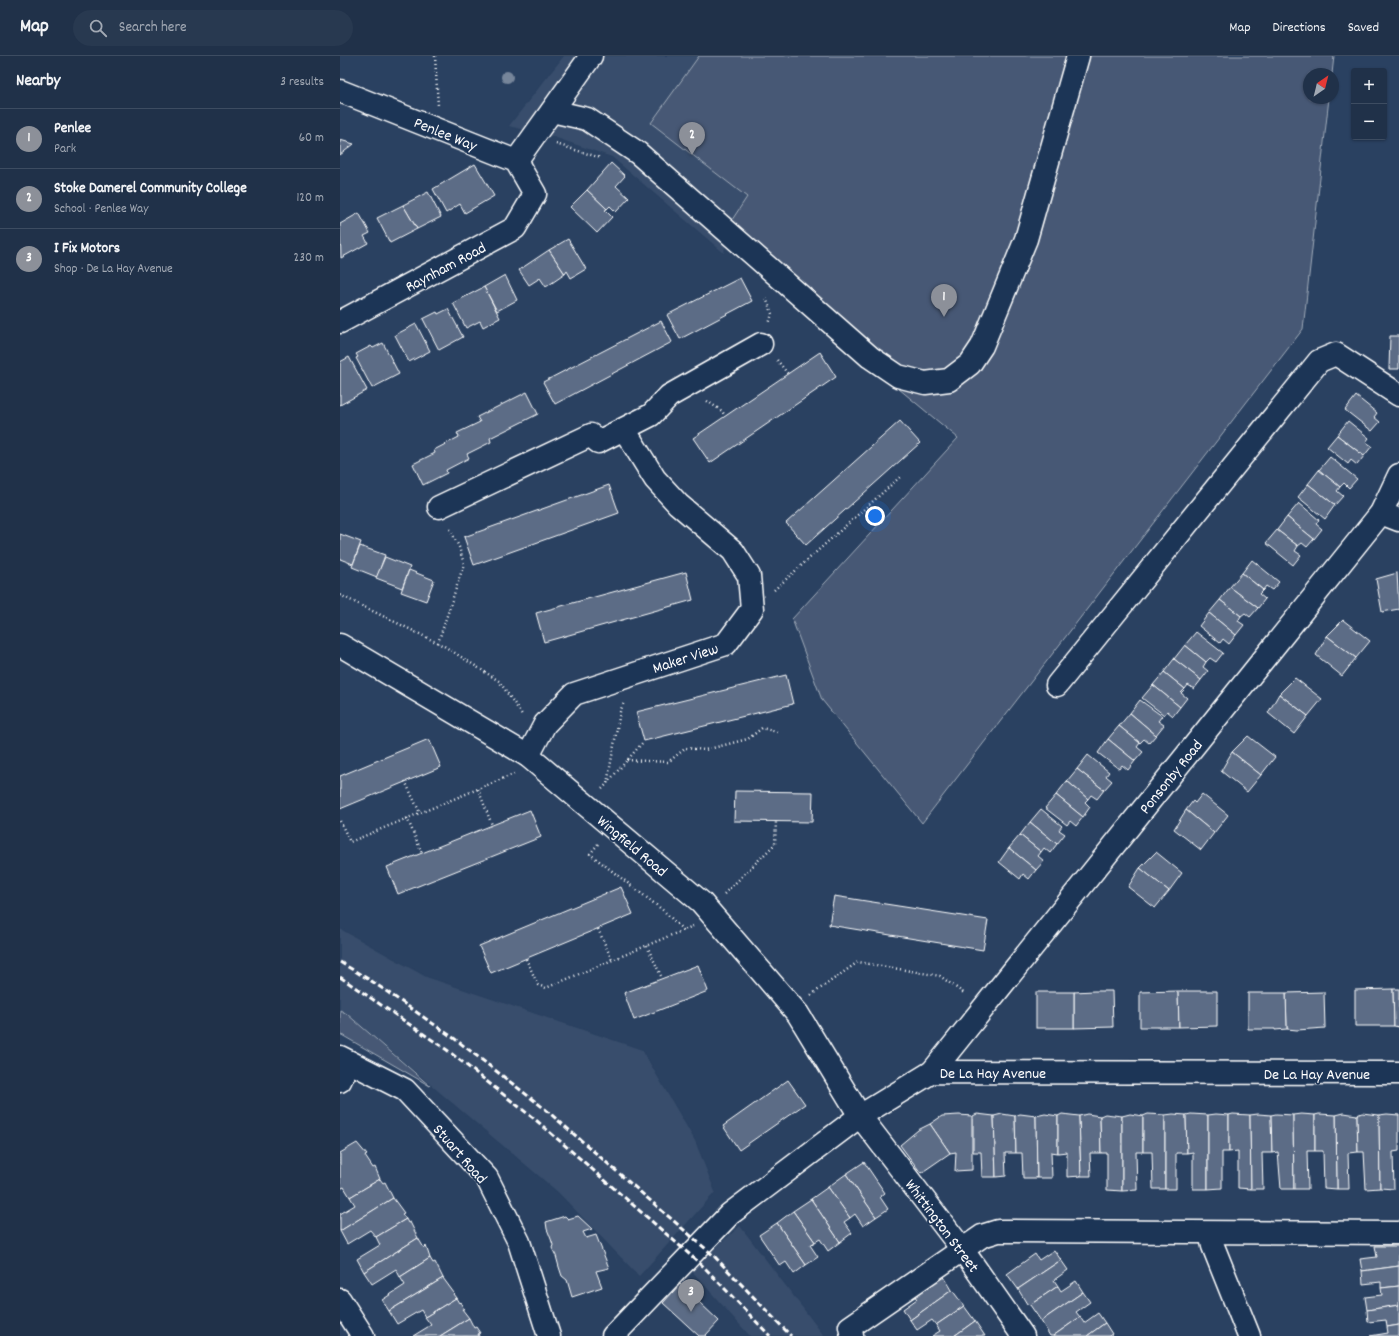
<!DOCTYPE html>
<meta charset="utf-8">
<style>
body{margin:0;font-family:Dekko,sans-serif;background:#283950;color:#f1f3f6}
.controls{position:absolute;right:12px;top:12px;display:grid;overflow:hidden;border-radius:4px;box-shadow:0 1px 3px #0004}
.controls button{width:36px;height:36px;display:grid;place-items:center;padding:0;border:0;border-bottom:1px solid #3d4c61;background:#203149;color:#f1f3f6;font:20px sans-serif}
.compass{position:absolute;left:963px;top:12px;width:36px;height:36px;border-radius:50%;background:#203149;box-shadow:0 1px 3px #0004;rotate:35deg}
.you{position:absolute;left:535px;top:460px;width:14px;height:14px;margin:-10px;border:3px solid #fff;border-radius:50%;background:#1a73e8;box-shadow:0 0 0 6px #1a73e833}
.badge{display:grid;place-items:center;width:26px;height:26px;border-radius:50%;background:#8c9099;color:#fff;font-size:13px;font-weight:700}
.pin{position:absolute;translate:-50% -33px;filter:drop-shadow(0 1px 2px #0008)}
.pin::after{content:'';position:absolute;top:21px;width:14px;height:12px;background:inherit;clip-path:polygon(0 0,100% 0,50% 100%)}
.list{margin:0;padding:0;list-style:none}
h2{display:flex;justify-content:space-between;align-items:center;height:52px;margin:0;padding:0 16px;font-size:17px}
h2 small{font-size:13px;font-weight:400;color:#a2a9b4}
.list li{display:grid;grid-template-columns:26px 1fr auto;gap:12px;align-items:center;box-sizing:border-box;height:60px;padding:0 16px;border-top:1px solid #3d4c61}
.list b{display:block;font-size:15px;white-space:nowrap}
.list p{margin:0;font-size:13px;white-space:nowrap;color:#a2a9b4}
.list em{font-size:13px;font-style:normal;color:#a2a9b4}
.icon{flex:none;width:22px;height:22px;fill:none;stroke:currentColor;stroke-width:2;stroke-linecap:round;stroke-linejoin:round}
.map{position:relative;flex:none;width:1059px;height:1280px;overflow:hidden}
header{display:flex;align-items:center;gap:24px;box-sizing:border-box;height:56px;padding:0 20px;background:#203149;border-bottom:1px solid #3d4c61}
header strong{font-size:19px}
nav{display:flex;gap:22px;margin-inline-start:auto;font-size:14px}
.search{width:280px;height:36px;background:#283950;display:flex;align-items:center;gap:10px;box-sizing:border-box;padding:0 14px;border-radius:22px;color:#a2a9b4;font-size:15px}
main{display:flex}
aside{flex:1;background:#203149}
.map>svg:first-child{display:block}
.built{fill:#394e6c}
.green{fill:#465975;stroke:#a2acba}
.building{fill:#5b6c86;stroke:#fff}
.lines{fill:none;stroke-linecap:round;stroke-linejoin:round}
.minor-casing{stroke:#fff;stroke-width:25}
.path{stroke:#fff;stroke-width:2.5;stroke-dasharray:1 3;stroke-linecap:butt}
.minor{stroke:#1d3557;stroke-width:22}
.rail{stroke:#fff;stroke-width:3;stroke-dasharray:6 3;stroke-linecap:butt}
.tree{fill:#76859a}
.labels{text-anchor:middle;stroke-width:3.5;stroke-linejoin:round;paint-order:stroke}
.street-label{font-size:16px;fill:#fff;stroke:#1d3557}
</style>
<header>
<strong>Map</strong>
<div class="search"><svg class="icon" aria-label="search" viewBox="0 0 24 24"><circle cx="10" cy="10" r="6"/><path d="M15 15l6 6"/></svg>Search here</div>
<nav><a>Map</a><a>Directions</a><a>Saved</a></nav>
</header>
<main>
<aside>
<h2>Nearby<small>3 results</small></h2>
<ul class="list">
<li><span class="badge">1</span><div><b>Penlee</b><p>Park</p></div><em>60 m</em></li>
<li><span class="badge">2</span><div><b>Stoke Damerel Community College</b><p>School · Penlee Way</p></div><em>120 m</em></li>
<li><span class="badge">3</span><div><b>I Fix Motors</b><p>Shop · De La Hay Avenue</p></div><em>230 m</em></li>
</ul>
</aside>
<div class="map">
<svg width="1059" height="1280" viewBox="0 0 1059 1280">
<rect width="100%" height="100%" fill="#2a4161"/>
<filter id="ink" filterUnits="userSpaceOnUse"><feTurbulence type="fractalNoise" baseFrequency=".025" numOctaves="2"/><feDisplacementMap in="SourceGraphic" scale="8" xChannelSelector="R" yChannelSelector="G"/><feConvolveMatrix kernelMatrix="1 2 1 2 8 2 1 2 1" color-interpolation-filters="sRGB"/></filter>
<g filter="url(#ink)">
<!-- built -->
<g class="built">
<path d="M224 0H542L470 49 388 170 384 197 272 101 214 81 169 70Z"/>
<path d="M0 873 86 921 302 994 355 1085 375 1136 299 1220 218 1136 7 958 0 954Z"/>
<path d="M400 1170 484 1280H410L351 1214Z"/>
</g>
<!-- green -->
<g class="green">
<path d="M359 0H994L992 18H969V42H989L963 273 582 767 482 644 452 563 618 382 386 189 388 170 407 141 311 67Z"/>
<path d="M0 954 7 958 90 1030 0 978Z"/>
</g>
<!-- building -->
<g class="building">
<path d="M0 84 14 88 0 99Z"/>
<path d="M271 107 285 120 276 130 289 142 276 156 270 150 267 153 247 134Z"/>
<path d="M135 108 154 140 125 157 120 148 106 157 93 133Z"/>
<path d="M247 134 267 153 265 154 272 161 257 177 230 151Z"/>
<path d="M88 136 101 161 77 173 63 149Z"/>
<path d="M63 149 77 173 50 187 37 162Z"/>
<path d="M19 157 30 177 24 180 28 187 1 202 0 168Z"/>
<path d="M228 183 246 213 231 222 227 215 225 218 209 194Z"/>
<path d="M209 194 225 218 206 231 200 222 189 229 179 214Z"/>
<path d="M165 219 177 244 157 255 144 231Z"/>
<path d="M400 222 412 245 340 283 327 259Z"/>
<path d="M144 231 160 262 143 271 140 265 126 272 113 247Z"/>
<path d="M108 253 123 281 99 294 83 263 97 256 98 258Z"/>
<path d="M321 265 332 286 215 348 203 326Z"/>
<path d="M76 268 90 295 69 306 55 279Z"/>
<path d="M1050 280H1059V313H1049Z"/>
<path d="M43 287 59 318 32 332 16 302 18 301 16 298 31 290 33 292Z"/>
<path d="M480 296 496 321 370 407 353 382Z"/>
<path d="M9 301 27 334 0 349V306Z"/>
<path d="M187 336 198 358 150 382 151 386 127 398 129 402 106 414 107 417 83 429 73 408 95 397 94 394 119 381 117 377 140 366 137 361Z"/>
<path d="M1016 340 1037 357 1034 361 1040 366 1032 375 1005 354Z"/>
<path d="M560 365 580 387 466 489 446 467Z"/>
<path d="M1008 365 1029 382 1026 386 1032 390 1024 400 997 379Z"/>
<path d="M997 379 1024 400 1017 409 1011 404 1008 408 987 391Z"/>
<path d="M990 401 1017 423 1009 432 1004 427 1000 431 979 414Z"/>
<path d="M979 414 1000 431 997 435 1003 440 995 449 968 428Z"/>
<path d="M968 428 995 449 985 463 958 441Z"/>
<path d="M269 429 279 457 134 509 124 481Z"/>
<path d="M959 447 979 464 976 468 982 473 974 483 947 461Z"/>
<path d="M947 461 974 483 967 491 962 487 958 490 937 474Z"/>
<path d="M937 474 958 490 955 495 961 499 953 509 926 487Z"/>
<path d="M0 478 21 486 13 508 0 503Z"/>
<path d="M20 490 45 499 37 521 12 511Z"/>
<path d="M45 501 70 511 62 532 36 522Z"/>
<path d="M912 504 939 526 932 534 926 530 923 534 902 517Z"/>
<path d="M69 514 94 524 86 545 61 536Z"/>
<path d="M346 516 353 544 204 586 196 557Z"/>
<path d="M902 517 923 534 919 538 925 543 918 552 890 531Z"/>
<path d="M1057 517 1059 553 1042 556 1036 523Z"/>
<path d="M890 531 918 552 910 561 905 557 901 560 880 544Z"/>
<path d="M880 544 901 560 898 565 904 569 896 579 869 557Z"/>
<path d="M869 557 896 579 889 588 883 583 880 587 859 570Z"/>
<path d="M1003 564 1030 585 1016 602 987 580Z"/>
<path d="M856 576 883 597 876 606 870 602 866 606 845 589Z"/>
<path d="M987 580 1016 602 1002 620 976 599Z"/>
<path d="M845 589 866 606 863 611 868 615 861 624 834 603Z"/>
<path d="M834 603 861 624 854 633 848 629 845 633 824 616Z"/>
<path d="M824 616 845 633 841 637 847 642 840 651 813 629Z"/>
<path d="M446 619 453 648 304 685 296 656Z"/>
<path d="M955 622 982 643 968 660 939 638Z"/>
<path d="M813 629 840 651 833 660 827 655 824 659 802 642Z"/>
<path d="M939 638 968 660 954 678 928 657Z"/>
<path d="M800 644 822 660 818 665 824 669 816 679 790 657Z"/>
<path d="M790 657 816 679 809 687 804 683 800 687 779 670Z"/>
<path d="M779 670 800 687 797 691 803 696 795 705 768 683Z"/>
<path d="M908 680 935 701 921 719 892 696Z"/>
<path d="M89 683 101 711 0 753V720Z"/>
<path d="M768 683 795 705 788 714 782 709 779 713 758 697Z"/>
<path d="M892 696 921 719 907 736 881 715Z"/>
<path d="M748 699 769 716 766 720 772 725 764 734 737 713Z"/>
<path d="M737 713 764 734 757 743 751 739 748 743 727 725Z"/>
<path d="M727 725 748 743 745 746 750 751 743 761 716 739Z"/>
<path d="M395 735 473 736 472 766 394 765Z"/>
<path d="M862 738 888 759 874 777 846 754 853 745 855 747Z"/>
<path d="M716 739 743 761 736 770 730 765 727 769 705 752Z"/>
<path d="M701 753 722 770 719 774 725 778 717 788 690 766Z"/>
<path d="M190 754 201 781 58 838 47 811Z"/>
<path d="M846 754 874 777 861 794 834 773Z"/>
<path d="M690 766 717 788 710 797 704 792 701 796 680 779Z"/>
<path d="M680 779 701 796 698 800 704 805 696 814 669 792Z"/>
<path d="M669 792 696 814 689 823 683 818 680 823 659 806Z"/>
<path d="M816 796 842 817 829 835 800 812Z"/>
<path d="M800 812 829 835 815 852 788 831Z"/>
<path d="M281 831 293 858 151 917 139 890Z"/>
<path d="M494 840 648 864 643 894 489 869Z"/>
<path d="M358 909 368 935 294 964 284 937Z"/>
<path d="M1053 933 1054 970H1015V934Z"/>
<path d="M1053 933H1059V971L1054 970Z"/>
<path d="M754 935H772L773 971 734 972V936Z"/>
<path d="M838 935 839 971H800V936Z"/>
<path d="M838 935H877V970L839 971Z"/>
<rect x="696" y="936" width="38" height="36"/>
<path d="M984 936 985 972 957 974 947 973 946 937Z"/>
<path d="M908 937H946L947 973 935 974V973H908Z"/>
<path d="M448 1024 465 1048 399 1094 383 1070Z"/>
<path d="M1004 1057 1017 1059 1018 1096 1008 1097 1009 1133H997L996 1059Z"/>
<path d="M1022 1057 1039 1059 1040 1132 1026 1133 1024 1096H1018L1017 1059Z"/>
<path d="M637 1058 654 1060 656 1121H642L641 1096H633V1060Z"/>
<path d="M662 1058 675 1060 676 1097H665L666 1120 656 1121 654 1060Z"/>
<path d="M680 1058 696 1060 697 1122H683L682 1097H676L675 1060Z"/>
<path d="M705 1058 718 1060V1097L711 1096 712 1122H697L696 1060Z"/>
<path d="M722 1058 739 1060 741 1120 727 1121V1096L718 1097V1060Z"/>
<path d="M747 1058 760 1060 761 1097H750L751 1120H741L739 1060Z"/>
<path d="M765 1058 782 1060V1135L767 1134V1097H761L760 1060Z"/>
<path d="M790 1058 803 1060V1096H796L797 1134 782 1135V1060Z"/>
<path d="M808 1058 825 1059V1133H813L812 1096H803V1060Z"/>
<path d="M833 1058 846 1059 847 1097H836V1133H825V1059Z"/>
<path d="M851 1058 868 1059V1133H853V1096L847 1097 846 1059Z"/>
<path d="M876 1058 889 1059V1096H882V1132L868 1133V1059Z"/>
<path d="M893 1058 910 1059 911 1133 898 1132V1095L889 1096V1059Z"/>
<path d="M918 1058 931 1059 932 1097H922L923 1133H911L910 1059Z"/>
<path d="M936 1058 953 1059 954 1133H941L938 1096 932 1097 931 1059Z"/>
<path d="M961 1058 975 1059V1095H967L968 1133H954L953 1059Z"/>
<path d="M979 1058 996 1059 997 1133 984 1132 983 1095H975V1059Z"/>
<path d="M1047 1058 1059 1059V1095L1053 1096 1054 1133 1040 1132 1039 1059Z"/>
<path d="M619 1059 632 1060V1114L615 1115 616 1096 610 1097 590 1068 602 1060Z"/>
<path d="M590 1068 610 1097 581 1117 560 1089 578 1074Z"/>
<path d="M17 1087 27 1099 25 1100 33 1112 35 1111 40 1123 10 1141 4 1131 0 1133V1097Z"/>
<path d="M524 1106 545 1137 540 1141 548 1153 536 1161 506 1118Z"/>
<path d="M506 1118 536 1161 523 1170 515 1158 510 1162 488 1131Z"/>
<path d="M40 1123 43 1127 45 1126 53 1142 0 1175V1158L15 1149 10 1141Z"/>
<path d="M488 1131 510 1162 504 1166 512 1177 500 1186 471 1143Z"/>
<path d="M53 1142 64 1157 62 1158 66 1163 36 1181 30 1174 7 1188 0 1175Z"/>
<path d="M471 1143 500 1186 488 1195 480 1183 475 1186 453 1155Z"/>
<path d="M453 1155 475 1186 470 1189 478 1201 466 1209 437 1167Z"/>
<path d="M225 1160 228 1163 238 1160 252 1173 243 1176 246 1182 256 1179 269 1212 256 1215 262 1231 232 1241 227 1224 222 1220 219 1211 216 1200 212 1192 213 1189 211 1183 207 1173 206 1166Z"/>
<path d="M66 1163 68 1167 70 1166 78 1182 24 1216 17 1203 40 1189 36 1181Z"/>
<path d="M437 1167 466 1209 454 1218 446 1206 440 1210 419 1179Z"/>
<path d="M78 1182 84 1192 86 1190 90 1202 60 1221 56 1213 32 1228 24 1216Z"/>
<path d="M1035 1190H1059V1210L1022 1215 1020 1203 1037 1201Z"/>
<path d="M714 1194 721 1204 678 1233 667 1218 695 1198 699 1204Z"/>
<path d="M90 1202 93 1207 95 1206 103 1222 49 1255 42 1244 65 1229 60 1221Z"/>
<path d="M721 1204 728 1214 714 1224 718 1230 690 1249 687 1248 678 1233Z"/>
<path d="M1059 1210V1230L1041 1232V1226L1023 1228 1022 1215Z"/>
<path d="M603 1219 612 1234 570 1264 563 1253 577 1243 573 1238Z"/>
<path d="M103 1222 114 1237 113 1238 116 1242 85 1261 81 1254 57 1268 49 1255Z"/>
<path d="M736 1225 743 1236 701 1265 690 1249 718 1230 721 1235Z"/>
<path d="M340 1228 379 1265 365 1280H359L323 1247Z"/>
<path d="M1059 1230V1249L1027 1254 1025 1241 1042 1239 1041 1232Z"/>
<path d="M612 1234 624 1250 596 1269 592 1264 577 1274 570 1264Z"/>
<path d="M743 1236 750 1246 736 1256 740 1261 713 1280H710L701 1265Z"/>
<path d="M116 1242 119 1247 120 1246 124 1253H122L129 1262 100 1280H73L91 1269 85 1261Z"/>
<path d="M1059 1249V1269L1047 1271 1046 1264 1028 1266 1027 1254Z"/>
<path d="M624 1250 635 1265 614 1280H592L600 1275 596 1269Z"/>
<path d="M758 1257 765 1267 747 1280H713L740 1261 744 1267Z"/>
<path d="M129 1262 134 1272 136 1271 140 1277 138 1278 139 1280H100Z"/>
<path d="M635 1265 645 1280H614Z"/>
<path d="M765 1267 772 1278 769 1280H747Z"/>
<path d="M1059 1269V1280H1030L1048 1277 1047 1271Z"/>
</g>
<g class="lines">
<defs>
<g id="minor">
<path d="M0 35 176 105 195 138 175 172 0 266"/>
<path d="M212 55 247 63 298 97 530 301 558 320 585 327 609 324 630 308 642 290 686 183 738 0"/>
<path d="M176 105 251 0"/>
<path d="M99 451 251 379 258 386 311 359 329 340 421 288"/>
<path d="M1041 457 1059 464"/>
<path d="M0 589 188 700 361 846 458 958 520 1060 622 1193 683 1280"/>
<path d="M717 629 979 305 996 298 1059 339"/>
<path d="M188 700 205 668 234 638 386 588 412 553 409 520 393 495 338 448 315 423 284 373"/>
<path d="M0 1001 65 1034 147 1122 179 1186 209 1280"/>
<path d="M592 1016 1041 457 1059 419"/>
<path d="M0 1025 9 1006"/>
<path d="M870 1177 873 1190 909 1280"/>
<path d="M0 1244 23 1280"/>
<path d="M273 1280 390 1158 520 1060 592 1016 1059 1017"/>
<path d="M512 1280 510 1271 642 1180 658 1175 1059 1177"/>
</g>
</defs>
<!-- minor casing -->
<use href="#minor" class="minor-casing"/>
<!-- path -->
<g class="path">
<path d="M95 0 98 50"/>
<path d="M216 88 261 102"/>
<path d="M426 242 432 258 429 268"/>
<path d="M437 304 448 318"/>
<path d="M367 345 382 355 385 360"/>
<path d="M434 534 560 421"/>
<path d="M0 539 104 590 159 625 183 660"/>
<path d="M98 587 124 508 119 491 109 471"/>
<path d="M287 704 328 706 346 692 365 694 408 683 422 672 437 676"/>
<path d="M65 725 80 757"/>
<path d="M267 727 304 685"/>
<path d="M138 733 152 769"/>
<path d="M262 733 267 728 280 656 284 646"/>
<path d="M67 762 82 797"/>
<path d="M0 765 10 786 174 718"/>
<path d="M258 788 250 798 324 855 344 875"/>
<path d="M384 838 435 788 436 765"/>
<path d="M258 873 272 904"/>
<path d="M307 890 322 922"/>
<path d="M186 903 198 929 206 932 353 870"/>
<path d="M471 939 518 906 600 920 625 938"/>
</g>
<!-- minor -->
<use href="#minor" class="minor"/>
<!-- rail -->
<g class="rail">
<path d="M0 906 33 926 115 983 205 1053 374 1200 451 1280"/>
<path d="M0 921 107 994 197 1065 364 1211 430 1280"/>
</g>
</g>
<!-- trees -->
<circle class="tree" cx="167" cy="21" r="6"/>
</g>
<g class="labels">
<!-- street labels -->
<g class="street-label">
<text transform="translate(106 77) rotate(22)" y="6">Penlee Way</text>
<text transform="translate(105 210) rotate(-28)" y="6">Raynham Road</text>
<text transform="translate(345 601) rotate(-18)" y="6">Maker View</text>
<text transform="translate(830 720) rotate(-51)" y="6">Ponsonby Road</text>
<text transform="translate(293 789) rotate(40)" y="6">Wingfield Road</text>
<text x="653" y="1022">De La Hay Avenue</text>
<text x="977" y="1023">De La Hay Avenue</text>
<text transform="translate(121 1097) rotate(49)" y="6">Stuart Road</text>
<text transform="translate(603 1169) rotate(53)" y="6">Whittington Street</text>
</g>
</g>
</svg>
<div class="controls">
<button>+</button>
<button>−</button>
</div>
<svg class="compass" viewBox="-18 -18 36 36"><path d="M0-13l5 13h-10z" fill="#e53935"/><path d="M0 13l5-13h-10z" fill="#a2a9b4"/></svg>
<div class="you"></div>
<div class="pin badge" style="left:604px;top:261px">1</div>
<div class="pin badge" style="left:352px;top:99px">2</div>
<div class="pin badge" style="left:351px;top:1256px">3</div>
</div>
</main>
